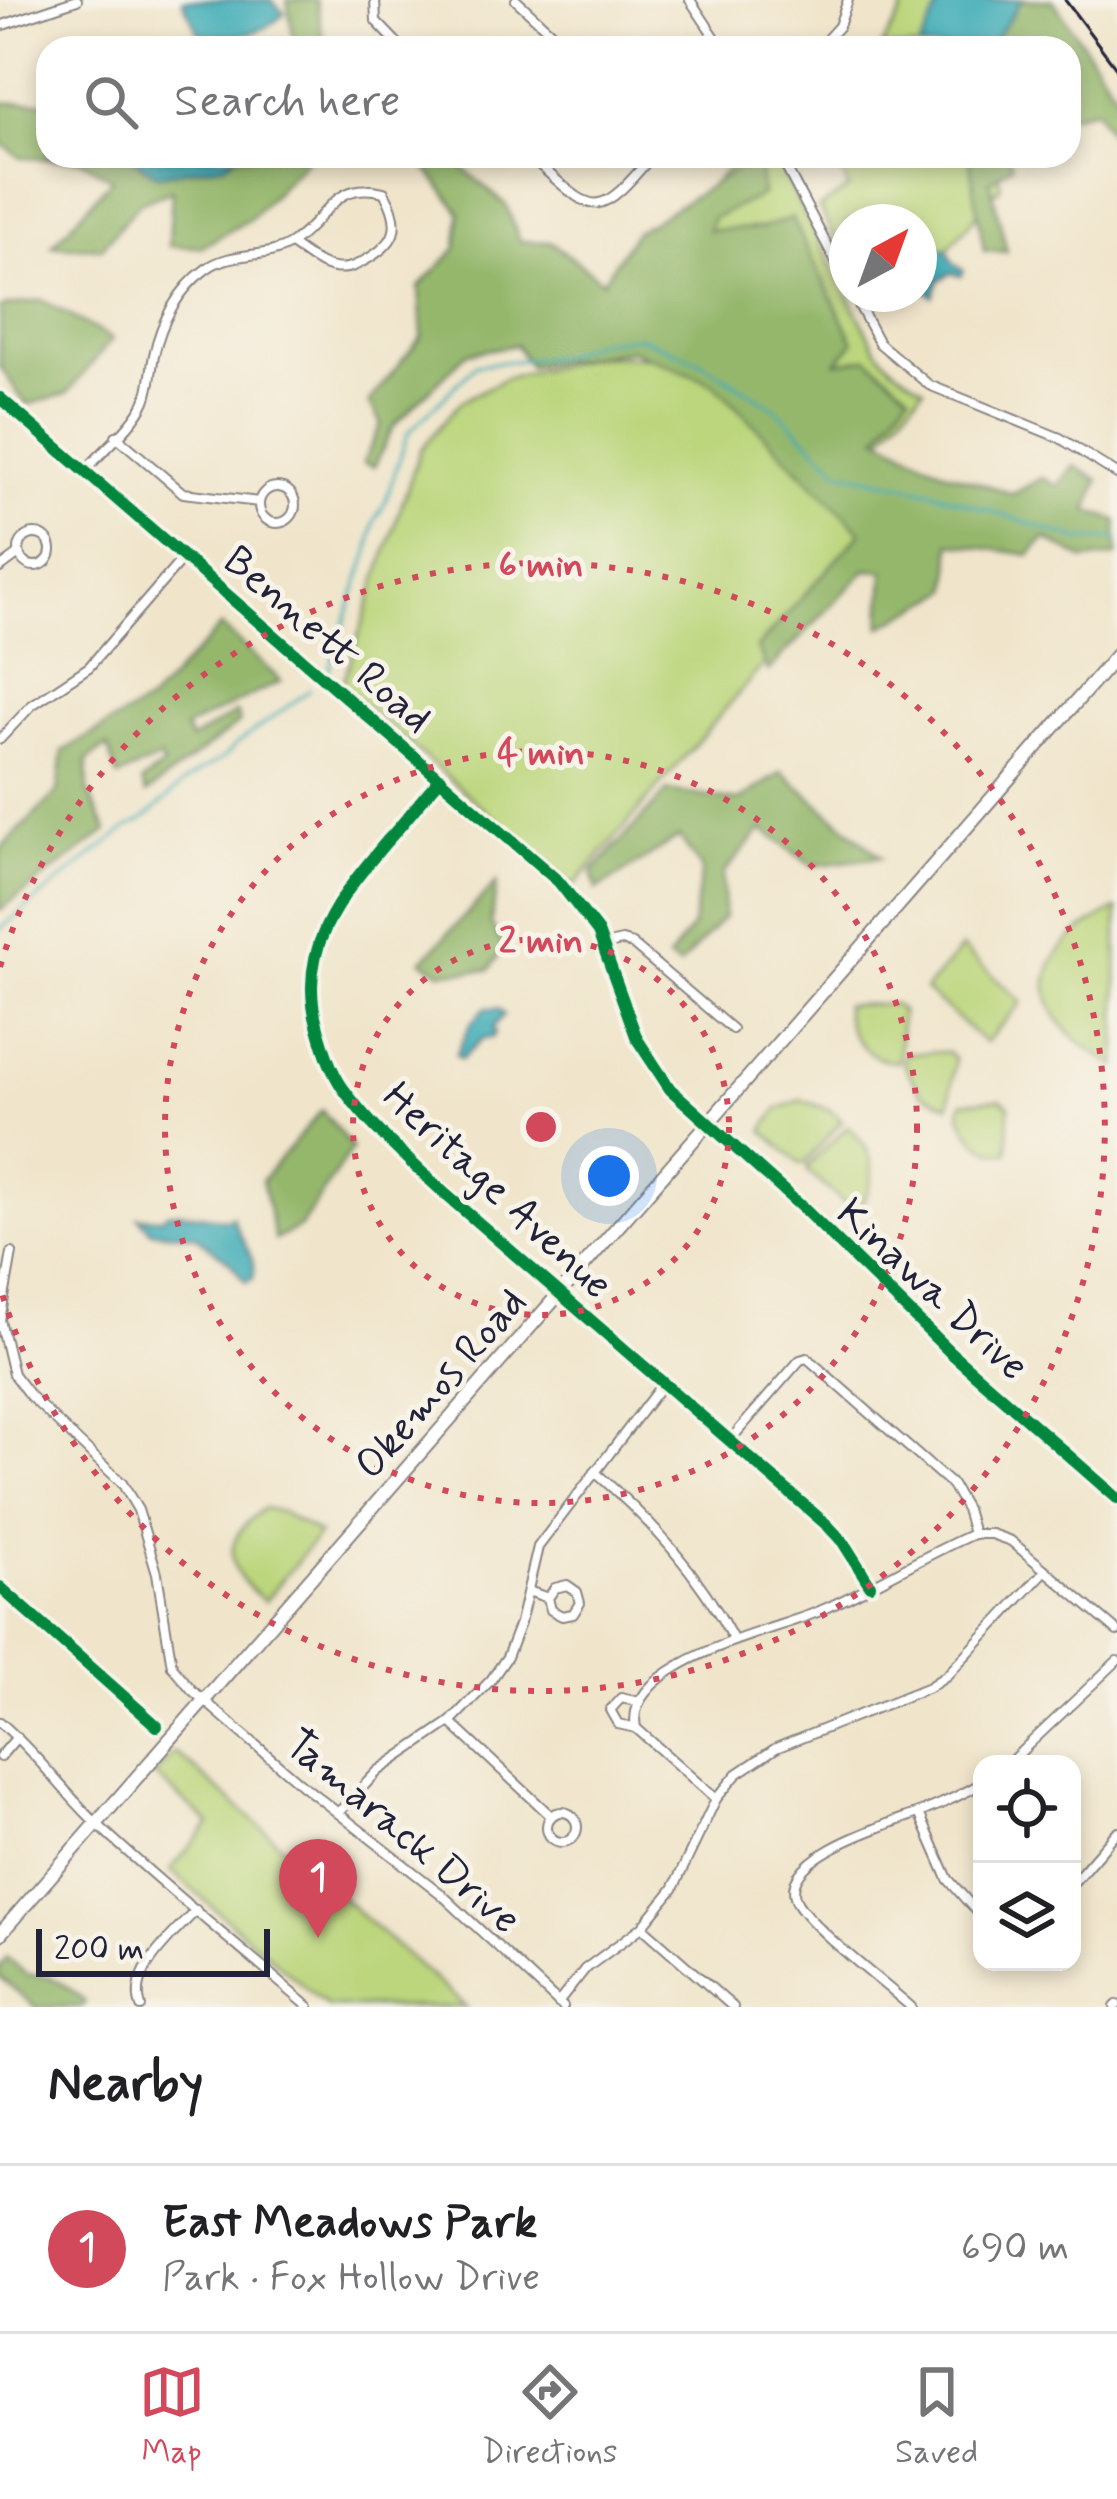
<!DOCTYPE html>
<meta charset="utf-8">
<style>
body{margin:0;font-family:Mynerve,sans-serif;background:#f2f2f2;color:#202124}
.controls{position:absolute;right:36px;bottom:36px;display:grid;overflow:hidden;border-radius:24px;box-shadow:0 6px 18px #0003}
.controls button{width:108px;height:108px;display:grid;place-items:center;padding:0;border:0;border-bottom:3px solid #e0e0e0;background:#fff;color:#202124;font:60px sans-serif}
.compass{position:absolute;left:829px;top:204px;width:108px;height:108px;border-radius:50%;background:#fff;box-shadow:0 6px 18px #0003;rotate:41deg}
.scale{position:absolute;left:36px;bottom:30px;width:234px;box-sizing:border-box;padding-left:12px;border:6px solid #22223b;border-top:0;font-size:33px;line-height:42px;white-space:nowrap;color:#22223b;-webkit-text-stroke:9px #f7f3e8;paint-order:stroke}
.you{position:absolute;left:609px;top:1176px;width:42px;height:42px;margin:-30px;border:9px solid #fff;border-radius:50%;background:#1a73e8;box-shadow:0 0 0 18px #1a73e833}
.badge{display:grid;place-items:center;width:78px;height:78px;border-radius:50%;background:#d1495b;color:#fff;font-size:39px;font-weight:700}
.pin{position:absolute;translate:-50% -99px;filter:drop-shadow(0 3px 6px #0008)}
.pin::after{content:'';position:absolute;top:63px;width:42px;height:36px;background:inherit;clip-path:polygon(0 0,100% 0,50% 100%)}
.list{margin:0;padding:0;list-style:none}
h2{display:flex;justify-content:space-between;align-items:center;height:156px;margin:0;padding:0 48px;font-size:51px}
h2 small{font-size:39px;font-weight:400;color:#757577}
.list li{display:grid;grid-template-columns:78px 1fr auto;gap:36px;align-items:center;box-sizing:border-box;height:168px;padding:0 48px;border-top:3px solid #e0e0e0}
.list b{display:block;font-size:45px;white-space:nowrap}
.list p{margin:0;font-size:39px;white-space:nowrap;color:#757577}
.list em{font-size:39px;font-style:normal;color:#757577}
.icon{flex:none;width:66px;height:66px;fill:none;stroke:currentColor;stroke-width:2;stroke-linecap:round;stroke-linejoin:round}
.map{position:relative;flex:none;width:1117px;height:2007px;overflow:hidden}
.search{position:absolute;background:#fff;box-shadow:0 6px 18px #0003;left:36px;right:36px;top:36px;height:132px;display:flex;align-items:center;gap:30px;box-sizing:border-box;padding:0 42px;border-radius:36px;color:#757577;font-size:45px}
.sheet{height:324px;background:#fff}
nav{display:flex;justify-content:space-around;align-items:center;box-sizing:border-box;height:168px;border-top:3px solid #e0e0e0;background:#fff;font-size:33px;color:#757577}
nav a{display:grid;justify-items:center;gap:6px}
nav .on{color:#d1495b}
.map>svg:first-child{display:block}
.green{fill:#bbd67c;stroke:#6e7c5c;stroke-width:3}
.forest{fill:#94b76c;stroke:#5b6c54;stroke-width:3}
.water{fill:#3aabb6;stroke:#2e6678;stroke-width:3}
.lines{fill:none;stroke-linecap:round;stroke-linejoin:round}
.stream{stroke:#3aabb6;stroke-width:3}
.minor-casing{stroke:#898483;stroke-width:12}
.tertiary-casing{stroke:#898483;stroke-width:15}
.secondary-casing{stroke:#898483;stroke-width:16}
.minor{stroke:#fff;stroke-width:8}
.tertiary{stroke:#fff;stroke-width:10}
.secondary{stroke:#fff;stroke-width:12}
.rail{stroke:#22223b;stroke-width:3}
.cycleway-casing{stroke:#f7f3e8;stroke-width:20}
.cycleway{stroke:#00873e;stroke-width:12}
.ring{fill:none;stroke:#d1495b;stroke-width:6;stroke-dasharray:6 12}
.labels{text-anchor:middle;stroke-width:10;stroke-linejoin:round;paint-order:stroke}
.street-label{font-size:42px;fill:#22223b;stroke:#f7f3e8}
.centre{fill:#d1495b;stroke:#f7f3e8;stroke-width:6}
.ring-label{font-size:36px;text-anchor:middle;font-weight:bold;fill:#d1495b;stroke:#f7f3e8;stroke-width:10;stroke-linejoin:round;paint-order:stroke}
</style>
<div class="map">
<svg width="1117" height="2007" viewBox="0 0 1117 2007">
<rect width="100%" height="100%" fill="#f7f3e8"/>
<filter id="ink" filterUnits="userSpaceOnUse"><feTurbulence type="fractalNoise" baseFrequency=".00833" numOctaves="2"/><feDisplacementMap in="SourceGraphic" scale="24" xChannelSelector="R" yChannelSelector="G"/><feConvolveMatrix kernelMatrix="1 2 1 2 8 2 1 2 1" color-interpolation-filters="sRGB"/></filter>
<filter id="wash" filterUnits="userSpaceOnUse"><feTurbulence type="fractalNoise" baseFrequency=".004" numOctaves="4" result="noise"/><feDisplacementMap in="SourceGraphic" scale="48" xChannelSelector="R" yChannelSelector="G"/><feGaussianBlur stdDeviation="2.7" result="paint"/><feColorMatrix in="noise" values="0 0 0 0 0 0 0 0 0 0 0 0 0 0 0 0 0 1.4 0 .05"/><feComposite in="paint" operator="in"/></filter>
<g filter="url(#wash)">
<rect width="100%" height="100%" fill="#f0e5cb"/>
<!-- green -->
<g class="green">
<path d="M905 0H1046L1060 48H881L902 13Z"/>
<path d="M749 156H773L876 348 892 366 924 388 832 496 875 534 573 887 342 685 420 450 460 402 506 378 597 356 666 357 612 289 730 166Z"/>
<path d="M834 156H994L1001 186 919 283V222H847V261L819 208 849 188Z"/>
<path d="M1117 909V1066C1026 1018 1021 955 1117 909Z"/>
<path d="M962 948 1022 1002 985 1043 925 990Z"/>
<path d="M893 1004 901 1011 899 1062C868 1061 844 1034 845 1005Z"/>
<path d="M947 1052 955 1059 949 1105 921 1093 904 1065 906 1053Z"/>
<path d="M1001 1099 1009 1106 1008 1153C981 1153 968 1135 960 1111L962 1102Z"/>
<path d="M801 1100 831 1110 842 1121 805 1163 800 1164 763 1130 778 1109Z"/>
<path d="M848 1126C877 1152 881 1182 854 1212L808 1172 807 1167Z"/>
<path d="M264 1508 281 1512 319 1534 265 1601C222 1569 221 1540 264 1508Z"/>
<path d="M174 1752 188 1763 466 2007H328L170 1870 210 1824 154 1775Z"/>
</g>
<!-- forest -->
<g class="forest">
<path d="M287 0H316L323 37 334 48H295Z"/>
<path d="M1022 0H1053L1117 95V145L1095 109 1069 115V48H989Z"/>
<path d="M48 102V156H128L157 175 225 164 236 156H310L250 219 201 247 169 246 172 190 139 203 102 248 52 246 112 179 81 160 21 158 0 142V103Z"/>
<path d="M417 156H449L506 205 520 241 551 242 603 281 635 232 734 171 759 161 762 195 713 218 708 230 762 228 792 218 854 342 837 362 868 358 910 393 878 436 944 471 1013 494 1042 478 1058 486 1074 466 1099 480 1088 511 1117 520V556L1084 560 1045 538 1030 555 951 543 950 590 881 627 884 571 866 570 768 671 757 648 861 532 713 383 631 350 529 366 516 345 467 353 393 427 374 467 363 463 381 424 369 402 422 336 419 287 457 248 460 212Z"/>
<path d="M969 156H1009L1012 165 990 181 1007 252 984 251Z"/>
<path d="M42 300 112 339 67 394 26 405 0 366V307Z"/>
<path d="M221 626 281 681 185 728 191 740 236 713 240 722 146 794 142 782 163 766 160 758 118 777 107 746 87 761 88 792 107 831 0 910V849L58 792 63 751 149 702Z"/>
<path d="M782 772 881 857 812 866 762 829 723 874 724 917 679 966 668 959 692 927 702 869 679 837 597 890 592 872 667 791 739 801Z"/>
<path d="M497 882 491 923 503 947 490 970 441 972 422 961Z"/>
<path d="M322 1110 352 1148 301 1226 275 1240 262 1180Z"/>
<path d="M7 1958 27 1975C52 1973 68 1986 85 2002L81 2007H35L0 1977V1968Z"/>
</g>
<!-- water -->
<g class="water">
<path d="M182 0H271L284 13C264 37 227 39 199 33Z"/>
<path d="M942 0H1022L989 48H919Z"/>
<path d="M128 156H236L225 164 157 175Z"/>
<path d="M921 245 947 249 953 263 964 271 960 276 951 273 939 280 933 296 919 285Z"/>
<path d="M485 1008 499 1009 504 1015 493 1027 495 1033 492 1038H483L461 1059 456 1055 470 1025Z"/>
<path d="M180 1212 225 1219 232 1216C238 1239 258 1255 253 1279L246 1282C239 1276 234 1265 226 1259 214 1250 208 1246 195 1235L151 1231 138 1217 162 1218 167 1213Z"/>
</g>
<g class="lines">
<!-- stream -->
<g class="stream">
<path d="M328 672 369 552 375 520 385 503 408 433 476 365 560 356 595 342 640 337 701 362 775 408 840 471 933 492 1079 540 1117 539"/>
<path d="M0 929 128 827C153 818 172 789 196 774 209 765 228 758 235 745L310 690"/>
</g>
</g>
</g>
<g filter="url(#ink)">
<g class="lines">
<defs>
<g id="minor">
<path d="M375 0 376 21 402 48"/>
<path d="M516 0 568 48"/>
<path d="M690 0 722 48"/>
<path d="M0 26 77 0"/>
<path d="M819 48 839 26 848 0"/>
<path d="M529 156C594 211 592 227 652 156"/>
<path d="M780 156 847 283"/>
<path d="M853 294 879 343 929 385 1060 438 1117 474"/>
<path d="M116 436 183 493 259 502"/>
<path d="M85 471C103 450 134 426 145 401 151 386 151 370 154 355 161 322 178 289 206 269 233 249 267 261 293 242 328 218 334 179 384 192 404 228 396 244 362 262 353 267 345 270 334 268 319 266 304 253 291 244"/>
<circle cx="277" cy="505" r="18"/>
<circle cx="35" cy="550" r="16"/>
<path d="M0 568 19 554"/>
<path d="M0 739 32 705 89 667 184 557"/>
<path d="M440 780C421 800 404 822 386 843 333 903 295 950 320 1034 325 1053 331 1069 341 1085 368 1126 408 1160 444 1193L827 1525 843 1542 870 1585"/>
<path d="M604 945 622 941 632 944 732 1029"/>
<path d="M12 1253 0 1320 13 1374 30 1396 122 1483 138 1510 157 1573 172 1666 192 1690 301 1784 440 1893 563 2007"/>
<path d="M731 1439 800 1360 807 1358 952 1485 966 1509 973 1534"/>
<path d="M595 1472C652 1522 698 1572 733 1639"/>
<path d="M528 1591 548 1598 551 1610 562 1616 573 1614 580 1603 577 1592 567 1585 555 1588 548 1598"/>
<path d="M0 1722C36 1753 62 1790 96 1823 164 1887 238 1946 309 2007"/>
<path d="M450 1722 551 1816"/>
<path d="M636 1728 618 1724 610 1710 621 1698 639 1702"/>
<path d="M0 1757 17 1737"/>
<path d="M1008 1764 1117 1661"/>
<path d="M716 1799 636 1728C622 1661 779 1630 822 1610 873 1587 921 1557 973 1534H991L1011 1541 1117 1631"/>
<circle cx="562" cy="1827" r="15"/>
<path d="M338 1813 378 1771 450 1722 491 1680 507 1657 520 1623 538 1547 664 1382"/>
<path d="M919 1813 948 1879 982 1918"/>
<path d="M1072 1884 1117 1832"/>
<path d="M642 1927 733 2007"/>
<path d="M558 2003 585 1969 642 1927 673 1889 716 1799 737 1774 776 1748 929 1687 947 1675 1046 1570"/>
<path d="M141 2007C128 1970 174 1935 196 1910"/>
<path d="M911 2007C887 1985 807 1925 796 1900 777 1855 896 1822 924 1811 944 1803 963 1794 982 1783"/>
<path d="M1115 2007 1117 2005"/>
</g>
<path id="tertiary" d="M0 398 559 882 598 932 637 1039 670 1089 804 1209 950 1352 1117 1498"/>
<path id="secondary" d="M0 1934 1117 655"/>
</defs>
<!-- minor casing -->
<use href="#minor" class="minor-casing"/>
<!-- tertiary casing -->
<use href="#tertiary" class="tertiary-casing"/>
<!-- secondary casing -->
<use href="#secondary" class="secondary-casing"/>
<!-- minor -->
<use href="#minor" class="minor"/>
<!-- tertiary -->
<use href="#tertiary" class="tertiary"/>
<!-- secondary -->
<use href="#secondary" class="secondary"/>
<!-- rail -->
<path class="rail" d="M1065 0 1117 69"/>
<defs>
<g id="cycleway">
<path d="M0 398 559 882 598 932 637 1039 670 1089 804 1209 950 1352 1117 1498"/>
<path d="M441 778C422 798 406 821 387 841 340 897 295 950 318 1028 324 1049 330 1069 342 1087 370 1127 409 1160 444 1193L827 1525 843 1542 870 1585"/>
<path d="M0 1587 157 1726"/>
</g>
</defs>
<!-- cycleway casing -->
<use href="#cycleway" class="cycleway-casing"/>
<!-- cycleway -->
<use href="#cycleway" class="cycleway"/>
</g>
</g>
<!-- distance rings -->
<g class="ring">
<circle cx="541" cy="1127" r="188"/>
<circle cx="541" cy="1127" r="376"/>
<path d="M0 967A564 564 0 1 1 0 1287"/>
</g>
<g class="labels">
<!-- street labels -->
<g class="street-label">
<text transform="translate(329 638) rotate(41)" y="15">Bennett Road</text>
<text transform="translate(499 1189) rotate(43)" y="15">Heritage Avenue</text>
<text transform="translate(934 1288) rotate(43)" y="15">Kinawa Drive</text>
<text transform="translate(439 1382) rotate(-49)" y="15">Okemos Road</text>
<text transform="translate(404 1830) rotate(40)" y="15">Tamarack Drive</text>
</g>
</g>
<circle cx="541" cy="1127" r="18" class="centre"/>
<g class="ring-label">
<text x="541" y="576">6 min</text>
<text x="541" y="764">4 min</text>
<text x="541" y="952">2 min</text>
</g>
</svg>
<div class="controls">
<button><svg class="icon" aria-label="locate" viewBox="0 0 24 24"><circle cx="12" cy="12" r="6"/><path d="M12 2v4M12 18v4M2 12h4M18 12h4"/></svg></button>
<button><svg class="icon" aria-label="layers" viewBox="0 0 24 24"><path d="M12 4l9 5-9 5-9-5zM3 14l9 5 9-5"/></svg></button>
</div>
<svg class="compass" viewBox="-18 -18 36 36"><path d="M0-13l5 13h-10z" fill="#e53935"/><path d="M0 13l5-13h-10z" fill="#757577"/></svg>
<div class="scale">200 m</div>
<div class="you"></div>
<div class="pin badge" style="left:318px;top:1938px">1</div>
<div class="search"><svg class="icon" aria-label="search" viewBox="0 0 24 24"><circle cx="10" cy="10" r="6"/><path d="M15 15l6 6"/></svg>Search here</div>
</div>
<section class="sheet">
<h2>Nearby<small></small></h2>
<ul class="list">
<li><span class="badge">1</span><div><b>East Meadows Park</b><p>Park · Fox Hollow Drive</p></div><em>690 m</em></li>
</ul>
</section>
<nav>
<a class="on"><svg class="icon" aria-label="map" viewBox="0 0 24 24"><path d="M3 6l6-2 6 2 6-2v14l-6 2-6-2-6 2zM9 4v14M15 6v14"/></svg>Map</a>
<a><svg class="icon" aria-label="directions" viewBox="0 0 24 24"><path d="M12 3l9 9-9 9-9-9zM9 14v-3h6M13 9l2 2-2 2"/></svg>Directions</a>
<a><svg class="icon" aria-label="saved" viewBox="0 0 24 24"><path d="M7 4h10v16l-5-4-5 4z"/></svg>Saved</a>
</nav>
